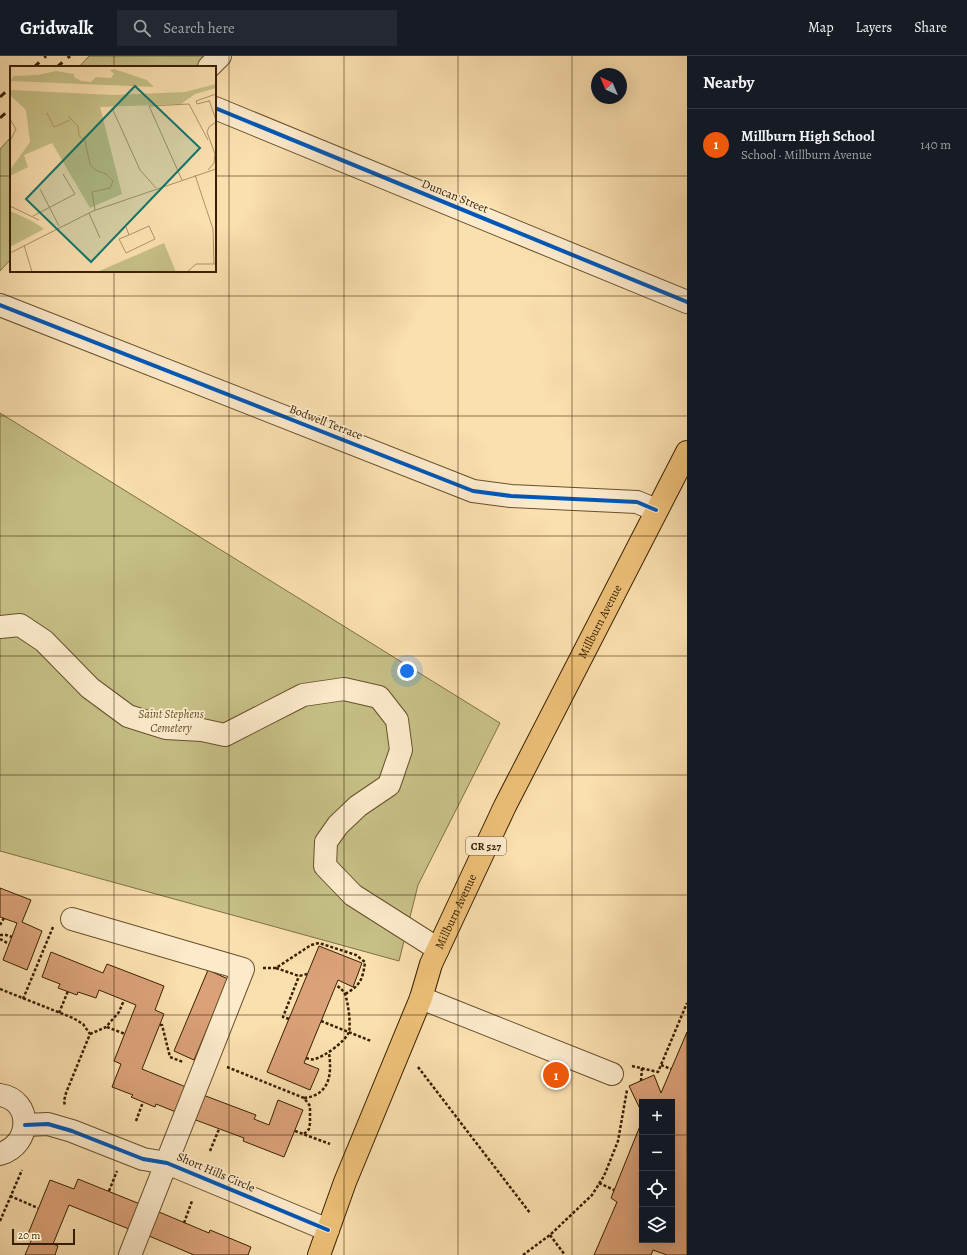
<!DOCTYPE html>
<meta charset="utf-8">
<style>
body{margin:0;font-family:Alegreya,serif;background:#242831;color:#f1f3f6}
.controls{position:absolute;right:12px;bottom:12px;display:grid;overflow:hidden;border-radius:0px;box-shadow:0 4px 16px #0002}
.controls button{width:36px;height:36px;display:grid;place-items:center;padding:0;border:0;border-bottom:1px solid #363941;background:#171b24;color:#f1f3f6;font:20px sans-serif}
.compass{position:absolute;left:591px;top:12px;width:36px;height:36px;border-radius:50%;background:#171b24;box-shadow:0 4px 16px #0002;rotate:316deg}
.scale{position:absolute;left:12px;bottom:10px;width:63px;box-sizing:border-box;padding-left:4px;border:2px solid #382000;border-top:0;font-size:11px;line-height:14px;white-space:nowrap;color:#382000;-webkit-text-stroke:3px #fceacb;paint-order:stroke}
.you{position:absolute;left:407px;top:615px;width:14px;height:14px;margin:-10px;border:3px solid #fff;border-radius:50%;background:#1a73e8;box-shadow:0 0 0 6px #1a73e833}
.badge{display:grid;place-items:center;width:26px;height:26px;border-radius:50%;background:#ea580c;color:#fff;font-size:13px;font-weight:700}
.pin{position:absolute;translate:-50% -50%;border:2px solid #fff;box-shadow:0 1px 4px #0006}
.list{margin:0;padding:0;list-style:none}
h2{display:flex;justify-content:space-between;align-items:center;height:52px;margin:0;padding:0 16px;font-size:17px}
h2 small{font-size:13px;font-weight:400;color:#9ea1a6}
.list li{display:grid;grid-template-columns:26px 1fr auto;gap:12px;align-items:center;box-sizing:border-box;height:72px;padding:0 16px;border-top:1px solid #363941}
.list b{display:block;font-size:15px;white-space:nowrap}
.list p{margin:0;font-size:13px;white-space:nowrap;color:#9ea1a6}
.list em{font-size:13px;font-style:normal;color:#9ea1a6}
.icon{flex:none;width:22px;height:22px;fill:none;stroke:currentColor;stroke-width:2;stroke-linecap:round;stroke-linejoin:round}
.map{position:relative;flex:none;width:687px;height:1199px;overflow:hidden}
header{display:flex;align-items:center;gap:24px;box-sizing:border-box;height:56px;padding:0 20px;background:#171b24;border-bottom:1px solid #363941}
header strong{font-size:19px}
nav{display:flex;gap:22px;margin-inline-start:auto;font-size:14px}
.search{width:280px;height:36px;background:#242831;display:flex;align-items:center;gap:10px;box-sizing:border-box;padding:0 14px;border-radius:0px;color:#9ea1a6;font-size:15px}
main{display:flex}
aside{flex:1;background:#171b24}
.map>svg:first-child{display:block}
.green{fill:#c6c086;stroke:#7f7043}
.building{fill:#dba178;stroke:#382000}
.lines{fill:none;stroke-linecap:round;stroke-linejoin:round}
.minor-casing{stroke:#68502c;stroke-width:24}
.major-casing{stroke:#382000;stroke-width:24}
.path{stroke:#382000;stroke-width:2.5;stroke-dasharray:3 2;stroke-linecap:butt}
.minor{stroke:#fceacb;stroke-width:22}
.major{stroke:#edc078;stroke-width:22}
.rail{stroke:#382000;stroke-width:3;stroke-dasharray:7 7;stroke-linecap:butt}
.cycleway-casing{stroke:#fceacb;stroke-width:6}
.cycleway{stroke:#0057b8;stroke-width:4}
.grid{fill:none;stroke:#382000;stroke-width:1;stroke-opacity:0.55}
.labels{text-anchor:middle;stroke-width:3.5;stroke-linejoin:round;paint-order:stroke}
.shield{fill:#fceacb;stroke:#735d3d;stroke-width:1}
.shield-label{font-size:11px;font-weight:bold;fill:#382000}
.street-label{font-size:12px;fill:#382000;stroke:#fceacb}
.park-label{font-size:12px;font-style:italic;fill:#635028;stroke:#fceacb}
.inset-road{fill:none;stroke:#ac9369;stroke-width:1}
.view{fill:#0f766e;fill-opacity:0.15;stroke:#0f766e;stroke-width:2}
.inset-edge{fill:none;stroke:#382000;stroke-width:2}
</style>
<header>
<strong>Gridwalk</strong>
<div class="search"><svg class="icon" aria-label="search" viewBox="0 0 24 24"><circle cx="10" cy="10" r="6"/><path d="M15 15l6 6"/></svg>Search here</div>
<nav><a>Map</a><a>Layers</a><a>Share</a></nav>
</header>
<main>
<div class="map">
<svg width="687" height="1199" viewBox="0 0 687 1199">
<rect width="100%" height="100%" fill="#fadfaf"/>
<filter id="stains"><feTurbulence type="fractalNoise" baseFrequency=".005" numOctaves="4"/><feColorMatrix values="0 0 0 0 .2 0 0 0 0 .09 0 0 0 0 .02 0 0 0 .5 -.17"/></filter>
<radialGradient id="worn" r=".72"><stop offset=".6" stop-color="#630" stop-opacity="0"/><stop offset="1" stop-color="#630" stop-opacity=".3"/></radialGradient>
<!-- green -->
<g class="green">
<path d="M89 0H208L197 11H79Z"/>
<path d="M11 81V203L0 215V93Z"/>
<path d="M0 357 500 667 418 829 399 905 0 795Z"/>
</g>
<!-- building -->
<g class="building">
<path d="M0 832 31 844 22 866 42 875 27 914 3 904 17 867 0 861Z"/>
<path d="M319 890 362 907 353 931 338 924 304 1007 319 1013 310 1034 267 1016Z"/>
<path d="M51 896 103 917 107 908 164 930 155 954 164 958 142 1013 186 1031 176 1056 156 1048 155 1051 131 1041 133 1039 112 1031 121 1008 114 1005 136 949 99 934 96 942 78 936 77 939 58 932 60 928 42 921Z"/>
<path d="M208 914 228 923 194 1004 174 995Z"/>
<path d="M687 976V1199H667L653 1194 651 1199H594L617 1146 611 1142 642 1065V1184H672V1046H642V1057L629 1030 654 1019 661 1037Z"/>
<path d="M203 1039 256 1059 254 1063 269 1069 278 1044 303 1054 284 1101 243 1085 244 1082 193 1063Z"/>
<path d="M78 1123 140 1148 129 1173 69 1149 53 1188 58 1190 55 1199H25L33 1180 28 1178 50 1124 74 1133Z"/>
<path d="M159 1156 209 1177 210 1174 251 1191 248 1199H194L149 1180Z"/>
</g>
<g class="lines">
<defs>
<g id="minor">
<path d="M209 11 220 0"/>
<path d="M215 52 687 246"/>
<path d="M0 249 473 435 511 440 637 446 656 454"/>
<path d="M0 571 20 569 44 585 90 632 128 660 166 672 202 674 225 679 303 639 344 633 379 641 397 664 401 694 389 729 358 750 338 769 326 786 325 810 353 839 438 893"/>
<path d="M72 863 243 913 130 1199"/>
<path d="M421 942 612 1018"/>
<path d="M0 1039C33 1044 32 1089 0 1098"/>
<path d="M25 1069 48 1068 72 1075 143 1103 167 1107 328 1174"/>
</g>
<g id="major">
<path id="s1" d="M319 1199 345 1126 421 942 431 908 505 750 687 396"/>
</g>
</defs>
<!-- minor casing -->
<use href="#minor" class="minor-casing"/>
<!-- major casing -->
<use href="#major" class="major-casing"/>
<!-- path -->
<g class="path">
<path d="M0 869 4 862"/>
<path d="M0 879H6L12 881"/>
<path d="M0 883 9 888"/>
<path d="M263 912H276L311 889 319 887 356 899 365 906C363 923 360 930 345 938"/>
<path d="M276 912 299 920 307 918"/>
<path d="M0 933 73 962 83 968 90 978 66 1037 64 1045 65 1050"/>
<path d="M23 943 53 871"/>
<path d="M59 957 68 935"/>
<path d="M289 963 283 961 299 920"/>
<path d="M321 965 371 985"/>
<path d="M160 969H162L170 1001 183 1006"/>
<path d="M107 971 125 978"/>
<path d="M90 978 106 971 119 956 124 944"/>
<path d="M306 1002C309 1003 312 1004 315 1003 325 1000 345 986 349 976 351 967 348 946 345 938 343 934 340 932 336 929"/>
<path d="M661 1009 671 1013"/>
<path d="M632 1010 658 1016 687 947"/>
<path d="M227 1011 304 1042 310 1050V1067L309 1073 304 1078"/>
<path d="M418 1011 530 1157"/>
<path d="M641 1025 642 1012"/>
<path d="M304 1042C330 1039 332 1018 329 997"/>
<path d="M136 1065 143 1046"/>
<path d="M295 1075 330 1088"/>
<path d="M210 1095 219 1073"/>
<path d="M599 1127 614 1134"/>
<path d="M109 1135 117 1115"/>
<path d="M10 1140 38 1152"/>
<path d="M0 1165 22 1114"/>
<path d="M184 1167 192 1145"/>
<path d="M550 1179 565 1199"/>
<path d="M523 1199 550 1179 592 1139 604 1120 618 1085 627 1034"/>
</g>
<!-- minor -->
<use href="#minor" class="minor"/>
<!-- major -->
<use href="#major" class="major"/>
<!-- rail -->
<g class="rail">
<path d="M34 11 46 0"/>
<path d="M57 11 70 0"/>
<path d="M0 41 11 31"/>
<path d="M0 62 11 52"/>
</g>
<defs>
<g id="cycleway">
<path d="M215 52 687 246"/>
<path d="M0 249 473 435 511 440 637 446 656 454"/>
<path d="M25 1069 48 1068 72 1075 143 1103 167 1107 328 1174"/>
</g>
</defs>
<!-- cycleway casing -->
<use href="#cycleway" class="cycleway-casing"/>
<!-- cycleway -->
<use href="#cycleway" class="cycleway"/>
</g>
<!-- grid -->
<path class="grid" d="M114 0V11M229 0V1199M344 0V1199M458 0V1199M572 0V1199M0 120H11M215 120H687M114 215V1199M0 240H687M0 360H687M0 480H687M0 600H687M0 719H687M0 839H687M0 959H687M0 1079H642M672 1079H687"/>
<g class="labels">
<!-- shield labels -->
<rect class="shield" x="466" y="781" width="40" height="18" rx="3"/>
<g class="shield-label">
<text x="486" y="794">CR 527</text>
</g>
<!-- street labels -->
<g class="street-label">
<text transform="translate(455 140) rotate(22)" y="4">Duncan Street</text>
<text transform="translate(326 366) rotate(21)" y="4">Bodwell Terrace</text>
<text dy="4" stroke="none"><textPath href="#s1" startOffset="694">Millburn Avenue</textPath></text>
<text dy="4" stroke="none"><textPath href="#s1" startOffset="370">Millburn Avenue</textPath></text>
<text transform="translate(216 1116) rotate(23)" y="4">Short Hills Circle</text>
</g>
<!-- park labels -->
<g class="park-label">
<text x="171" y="662">Saint Stephens<tspan x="171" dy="14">Cemetery</tspan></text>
</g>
</g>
<!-- overview -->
<g transform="translate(10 10)">
<rect width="206" height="206" fill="#fadfaf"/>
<path d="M104 3 137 14 144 21 0 15 4 10 28 9 46 5 64 8V11L71 15 81 16 86 11 101 12 104 8 100 4ZM206 18V22L185 28 171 38 90 41 112 128 80 142 42 77 14 89 18 101 0 110V104L20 76 16 44 0 29V24L104 29 175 26ZM0 145 22 155 34 163 0 181ZM154 177 166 206H87Z" fill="#c6c086"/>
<path class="inset-road" d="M199 34 206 54M199 35 187 38 186 35 206 28M102 42 130 104 146 122M37 47 44 61 60 54M58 50 68 60 69 70 75 75 80 98 85 104 96 108 103 115 100 122 82 126 85 144M0 53 6 63 0 75M198 104 204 97 205 88 197 66 199 61 206 56M185 109 203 163 204 198M172 114 139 40 179 38 198 74M30 123 49 160M0 140 29 154M79 147 90 172M23 150 65 128 53 108M116 161 119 169 109 173 116 187 145 173 139 160 119 169M14 179 22 206M0 187 83 145 206 103M177 206 186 198H206"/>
<path class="view" d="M125 20 190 82 81 196 16 133Z"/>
<rect width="206" height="206" class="inset-edge"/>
</g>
<rect width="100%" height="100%" filter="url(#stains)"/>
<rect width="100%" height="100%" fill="url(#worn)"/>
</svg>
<div class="controls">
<button>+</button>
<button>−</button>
<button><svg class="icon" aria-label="locate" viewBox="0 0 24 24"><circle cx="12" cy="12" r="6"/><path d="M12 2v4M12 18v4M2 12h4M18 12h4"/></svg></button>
<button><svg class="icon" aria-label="layers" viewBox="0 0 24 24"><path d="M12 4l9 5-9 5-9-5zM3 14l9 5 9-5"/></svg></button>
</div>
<svg class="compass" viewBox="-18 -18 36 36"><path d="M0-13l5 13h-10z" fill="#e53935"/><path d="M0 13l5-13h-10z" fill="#9ea1a6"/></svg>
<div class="scale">20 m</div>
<div class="you"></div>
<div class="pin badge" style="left:556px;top:1019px">1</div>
</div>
<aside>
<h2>Nearby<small></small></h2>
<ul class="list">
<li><span class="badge">1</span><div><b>Millburn High School</b><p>School · Millburn Avenue</p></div><em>140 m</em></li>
</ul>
</aside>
</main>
